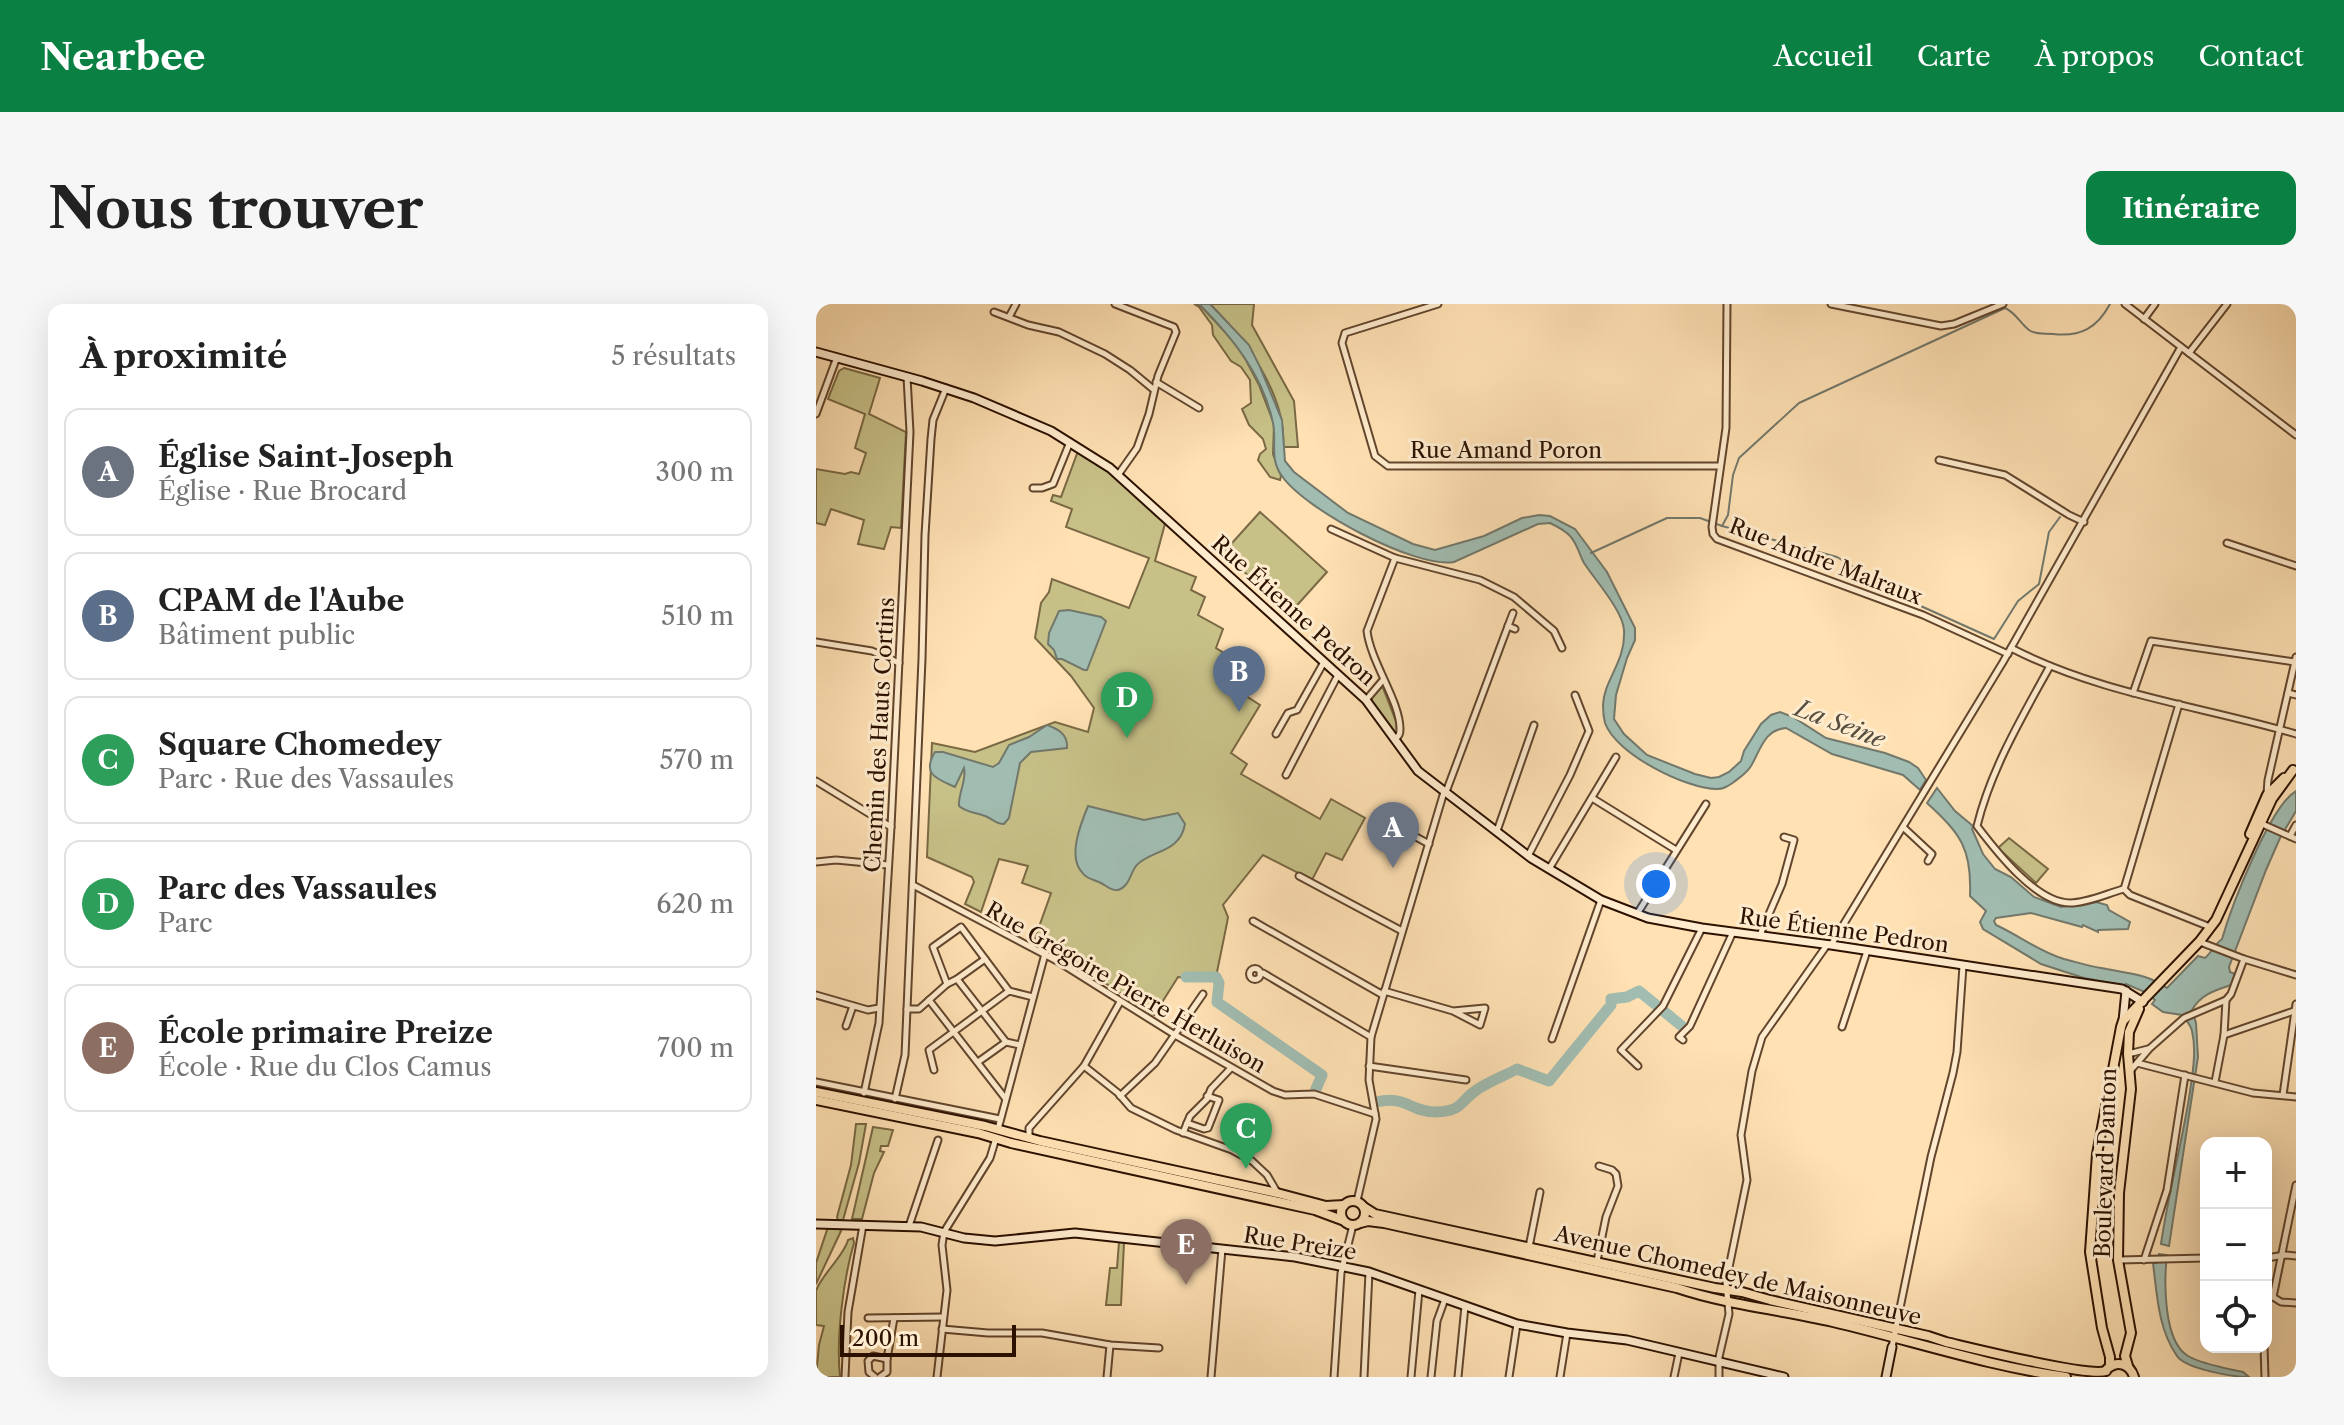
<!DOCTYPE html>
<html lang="fr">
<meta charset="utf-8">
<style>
body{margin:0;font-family:"Libre Caslon Text",serif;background:#f6f6f6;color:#222}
.controls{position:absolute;right:24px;bottom:24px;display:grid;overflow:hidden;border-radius:16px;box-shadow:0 8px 32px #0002}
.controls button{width:72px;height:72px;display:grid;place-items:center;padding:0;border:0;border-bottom:2px solid #e0e0e0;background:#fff;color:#222;font:40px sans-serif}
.scale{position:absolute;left:24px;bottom:20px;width:176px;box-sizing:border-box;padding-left:8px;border:4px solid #2c1100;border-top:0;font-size:22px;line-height:28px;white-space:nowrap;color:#2c1100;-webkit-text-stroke:6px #ffecce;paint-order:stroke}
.you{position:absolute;left:840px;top:580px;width:28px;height:28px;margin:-20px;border:6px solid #fff;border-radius:50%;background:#1a73e8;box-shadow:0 0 0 12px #1a73e833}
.badge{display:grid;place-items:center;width:52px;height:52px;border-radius:50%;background:#0b8043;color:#fff;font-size:26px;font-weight:700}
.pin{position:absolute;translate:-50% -66px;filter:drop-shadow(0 2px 4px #0008)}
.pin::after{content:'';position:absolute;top:42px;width:28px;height:24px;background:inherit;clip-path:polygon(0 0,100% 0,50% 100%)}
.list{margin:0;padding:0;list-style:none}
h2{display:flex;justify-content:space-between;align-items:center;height:104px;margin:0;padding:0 32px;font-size:34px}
h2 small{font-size:26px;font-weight:400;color:#767676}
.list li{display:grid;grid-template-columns:52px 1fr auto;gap:24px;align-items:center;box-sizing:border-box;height:128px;margin:0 16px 16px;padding:0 16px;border:2px solid #e0e0e0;border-radius:16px}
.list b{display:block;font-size:30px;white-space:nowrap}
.list p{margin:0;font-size:26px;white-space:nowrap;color:#767676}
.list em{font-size:26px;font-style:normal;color:#767676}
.icon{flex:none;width:44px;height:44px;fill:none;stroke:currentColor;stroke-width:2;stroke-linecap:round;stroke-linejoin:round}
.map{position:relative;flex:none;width:1480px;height:1073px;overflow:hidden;border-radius:16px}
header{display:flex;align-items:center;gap:48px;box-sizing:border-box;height:112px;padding:0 40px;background:#0b8043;color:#fff}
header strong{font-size:38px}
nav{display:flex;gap:44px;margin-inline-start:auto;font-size:28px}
.intro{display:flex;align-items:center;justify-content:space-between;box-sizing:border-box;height:192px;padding:0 48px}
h1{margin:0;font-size:56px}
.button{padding:20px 36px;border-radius:16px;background:#0b8043;color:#fff;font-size:28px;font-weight:700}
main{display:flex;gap:48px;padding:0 48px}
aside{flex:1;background:#fff;border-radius:16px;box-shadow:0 8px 32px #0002}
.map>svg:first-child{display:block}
.green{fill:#c7c188;stroke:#7a6944;stroke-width:2}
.water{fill:#a1bdb2;stroke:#72786b;stroke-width:2}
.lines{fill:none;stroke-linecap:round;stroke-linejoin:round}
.stream{stroke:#72786b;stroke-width:2}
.river{stroke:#a1bdb2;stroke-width:11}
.street-casing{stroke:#61452d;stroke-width:9}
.secondary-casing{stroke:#2c1100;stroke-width:11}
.primary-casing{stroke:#2c1100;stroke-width:12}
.street{stroke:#ffecce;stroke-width:5}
.secondary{stroke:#ffecce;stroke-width:7}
.primary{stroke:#ffe1b4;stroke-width:8}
.labels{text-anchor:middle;stroke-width:6;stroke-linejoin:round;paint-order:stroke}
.street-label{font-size:22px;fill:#2c1100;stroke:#ffecce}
.water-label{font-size:24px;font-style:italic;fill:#554d3e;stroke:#ffecce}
</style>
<header>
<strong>Nearbee</strong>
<nav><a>Accueil</a><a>Carte</a><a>À propos</a><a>Contact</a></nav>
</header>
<div class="intro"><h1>Nous trouver</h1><a class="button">Itinéraire</a></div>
<main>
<aside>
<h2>À proximité<small>5 résultats</small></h2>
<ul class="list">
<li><span class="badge" style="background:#6b7280">A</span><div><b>Église Saint-Joseph</b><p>Église · Rue Brocard</p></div><em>300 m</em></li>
<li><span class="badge" style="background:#5c6f8a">B</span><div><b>CPAM de l'Aube</b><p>Bâtiment public</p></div><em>510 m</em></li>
<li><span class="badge" style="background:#2e9e5b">C</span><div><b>Square Chomedey</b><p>Parc · Rue des Vassaules</p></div><em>570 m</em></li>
<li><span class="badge" style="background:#2e9e5b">D</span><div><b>Parc des Vassaules</b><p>Parc</p></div><em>620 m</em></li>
<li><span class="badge" style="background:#8d6e63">E</span><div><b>École primaire Preize</b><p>École · Rue du Clos Camus</p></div><em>700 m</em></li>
</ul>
</aside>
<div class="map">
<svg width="1480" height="1073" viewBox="0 0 1480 1073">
<rect width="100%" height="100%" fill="#ffe1b4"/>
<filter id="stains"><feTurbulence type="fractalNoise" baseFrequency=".0025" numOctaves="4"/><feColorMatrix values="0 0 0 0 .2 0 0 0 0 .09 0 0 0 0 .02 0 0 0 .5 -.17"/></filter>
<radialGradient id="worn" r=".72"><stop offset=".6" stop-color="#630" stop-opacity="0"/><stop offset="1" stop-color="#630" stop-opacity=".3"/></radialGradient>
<!-- green -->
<g class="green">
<path d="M378 0 384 1 423 43 443 81 458 120 457 150 465 172 464 176 454 173 442 156 444 150 450 145 447 135 433 121 426 105 435 99 434 76 425 63 415 57 397 31 396 21 383 3Z"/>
<path d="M394 0H438L436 21 478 97 482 143H467C471 91 429 35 394 0Z"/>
<path d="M28 64 64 74 53 110 90 128 85 224 75 223 68 245 42 240 48 216 15 205 9 221 0 219V165L29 170 35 168 43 170 50 149 39 144 49 110 12 95 23 67Z"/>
<path d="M262 147 308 176 350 216 339 257 380 273 375 286 389 293 382 311 407 325 400 344 426 360 421 369 430 379 424 388 444 401 415 449 431 460 425 470 504 515 515 495 549 514 526 556 510 549 496 576 447 551 407 601 412 613 411 619 400 673 391 675 362 673 338 711 254 656 218 637 235 589 206 579 212 562 183 555 165 608 149 600 158 578 156 573 111 553 116 439 159 448 239 418 272 428 278 404 255 372 219 334 225 299 233 288 236 275 313 304 333 254 250 223 256 205 235 197 237 191 245 193Z"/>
<path d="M444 208 511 268 474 309 407 249Z"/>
<path d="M563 383 567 384 583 425 581 431H578L556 400V393Z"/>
<path d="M1193 534 1232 565 1220 579 1182 544Z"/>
<path d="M40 820H50L43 859 27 916H22L21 913 35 861Z"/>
<path d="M57 823 77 826 72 842H65L64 847 68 848 58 869 46 915H36Z"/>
<path d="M12 923H22L25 927 0 980V959Z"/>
<path d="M37 934 38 939C27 976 20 1035 24 1073H0L3 1041 8 1022 0 1021C0 1012 0 997 0 987 5 971 28 952 32 936Z"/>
<path d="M303 938 308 939 305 1001H290L294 964H301Z"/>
</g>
<!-- water -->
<g class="water">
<path d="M383 0H394L433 41 444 63 466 116 469 157 478 168 532 209 597 240 619 246 668 232 706 214 723 211 734 212 759 225 791 268 819 324V336L811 354 800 391 798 415 808 430 831 451 879 470 895 474 903 473 913 468 925 457 928 447 945 420 955 411 964 408 977 413 1010 434 1069 449 1093 458 1102 464 1110 476 1104 486 1087 471 1016 450 970 424C948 426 945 445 935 462 931 469 924 473 918 478 912 482 908 485 901 485 870 485 800 450 789 419 788 415 787 406 787 401 788 375 810 358 808 326 807 307 779 276 768 259 763 250 761 239 754 232 749 226 740 222 734 219L722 220 638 258C600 265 488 205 466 172 453 155 461 137 457 119 447 71 416 33 383 0Z"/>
<path d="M253 306 285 313 290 317 271 366H268L246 355H241L238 346 232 340 233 329 243 307Z"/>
<path d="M231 421C242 425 252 430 251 444L215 448 204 459 193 514 188 520C179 520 177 515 169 512 159 508 151 509 143 502 142 489 151 476 148 464L139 483C122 475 105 471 119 448H127L177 463 183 459 193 441 213 433Z"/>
<path d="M1121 484 1139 507 1157 522 1156 525 1167 550 1179 565 1195 573 1218 593 1245 603 1280 598 1291 601 1293 606 1314 618 1312 625 1282 626V628L1267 621 1266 623 1215 609 1180 614 1178 617 1180 621C1204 632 1222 647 1248 655 1260 658 1273 662 1285 664 1309 669 1330 669 1351 684L1382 652 1389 654C1396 648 1399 640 1406 635 1415 604 1453 503 1480 487V507L1464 534 1450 566 1413 663 1414 668 1419 670 1415 681C1400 686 1385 690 1376 706L1380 719 1382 753 1353 942 1345 940C1352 891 1365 843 1373 794 1376 773 1381 748 1376 727 1375 721 1370 716 1366 711L1347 708 1336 700 1339 696 1329 688 1310 680V682L1268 674 1225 660 1167 625 1164 618 1170 607 1154 592C1156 545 1145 530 1111 499Z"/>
<path d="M272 502 328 516 362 509 369 520C364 550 333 546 320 562 314 570 313 583 302 586 295 587 291 582 285 579 277 575 270 575 265 567 252 551 265 519 272 502Z"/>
<path d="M1343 950 1351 951C1348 977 1347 1037 1372 1052 1388 1061 1410 1064 1427 1068L1433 1073C1417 1073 1370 1065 1361 1052 1342 1025 1341 990 1337 959H1341Z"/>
</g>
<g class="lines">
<!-- stream -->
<g class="stream">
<path d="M906 222 912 211 917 171 923 154 983 99 1189 4C1200 9 1204 19 1213 26 1220 31 1229 29 1237 30 1265 33 1281 24 1294 0"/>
<path d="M775 249 851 214H884L906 222 1021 253 1044 267 1042 279 1087 294 1178 335 1202 297 1223 280 1233 228 1244 213"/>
</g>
<!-- river -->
<g class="river">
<path d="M370 673H400L403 679 401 698 506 771 500 785"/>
<path d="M560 798C591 791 593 808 620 808 648 807 643 797 662 785 674 777 688 772 701 765L733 777 795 701V695L811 693 823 687 867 723"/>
</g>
<defs>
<g id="street">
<path d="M299 0 358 23 360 28 342 72 333 110 321 144 302 171"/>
<path d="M622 0 529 29 526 39 559 152 572 162H904"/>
<path d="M911 0 910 124 896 223 897 230 901 235 1107 311 1192 350"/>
<path d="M1015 0 1125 22 1138 20 1187 0"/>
<path d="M1309 0 1480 131"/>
<path d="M178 8 212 21 243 28 289 50 314 66 337 85"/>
<path d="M193 13 200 0"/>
<path d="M1328 15 1339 0"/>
<path d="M1373 49 1411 0"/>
<path d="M340 78 383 104"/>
<path d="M0 110 21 53"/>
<path d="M1123 156 1189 171 1253 211 1268 218"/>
<path d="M217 184H226L237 180 254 138"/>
<path d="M515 225 579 254 664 276 698 293 738 327 746 344"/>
<path d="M1411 239 1480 262"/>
<path d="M692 322 697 309"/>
<path d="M0 338 56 347 83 359"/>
<path d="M1195 344C1284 390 1385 402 1480 430"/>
<path d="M1234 362C1206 413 1175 465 1161 522 1180 547 1220 599 1254 599 1272 599 1292 589 1308 585"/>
<path d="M1317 389 1335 337 1479 358"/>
<path d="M1472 389 1480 391"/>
<path d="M550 396 567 376"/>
<path d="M460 430 472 409 481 406 508 358"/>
<path d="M579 436C583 431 584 431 584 425 584 397 555 359 551 327L579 254"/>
<path d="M470 471 522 371"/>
<path d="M0 477 75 523"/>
<path d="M630 488 692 322 699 325"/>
<path d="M1451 489 1452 476 1480 353"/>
<path d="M776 494 860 546"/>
<path d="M576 519 572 525 567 521 569 516 613 540"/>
<path d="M1444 519 1480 535"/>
<path d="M1087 523 1116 550 1112 557"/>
<path d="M681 527 718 421"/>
<path d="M1474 532 1480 521"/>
<path d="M712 552 754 471 773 427 759 391"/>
<path d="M0 558 20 556 72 561"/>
<path d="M733 565 800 453"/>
<path d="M483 572 586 627"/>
<path d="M97 581 241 657 359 731 457 787 469 791 498 790 559 810"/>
<path d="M1308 585 1363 400"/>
<path d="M1308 585 1314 591 1394 623"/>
<path d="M821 610 890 500"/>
<path d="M437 617 567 691"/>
<path d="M944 631 966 580 978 536 968 533"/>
<path d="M1384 638 1428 655 1480 671"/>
<path d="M1015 641 1187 358 1365 43"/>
<circle cx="439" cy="670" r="5.5"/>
<path d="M444 670 447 669 555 733"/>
<path d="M141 675 169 655"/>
<path d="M193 687 145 623 117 643 131 680 141 675 190 738 204 741"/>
<path d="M568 687 637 707 669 704 664 721 637 707"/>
<path d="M0 691 52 706 63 704"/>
<path d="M113 696 189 794"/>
<path d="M91 705H103L131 680"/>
<path d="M30 722 37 702"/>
<path d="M1026 723 1051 647"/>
<path d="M1408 731 1478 707"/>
<path d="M736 735 785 596"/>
<path d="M867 736 863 733 874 722 917 628"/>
<path d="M1312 750 1332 745"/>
<path d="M162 758 190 738"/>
<path d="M1321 759 1437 789 1480 793"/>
<path d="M268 762 302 789 315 804 360 826 416 846 436 857 451 871 461 888"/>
<path d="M553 762 650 776"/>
<path d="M822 762 805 746 847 702 886 624"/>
<path d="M118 766 113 746 193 687 217 693"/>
<path d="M1314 767 1333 745 1368 714 1410 696"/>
<path d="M0 778 184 815"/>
<path d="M1399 778 1408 731 1410 696 1415 690 1428 655"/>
<path d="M48 789 63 719 75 523 94 128 91 73"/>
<path d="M1467 791 1480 700"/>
<path d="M304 792 339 759 387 690"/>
<path d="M79 795 89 751 91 705 106 355 109 231 115 135 117 116 130 84"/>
<path d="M371 819 388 825 392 824 403 796 391 792"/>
<path d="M182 825 229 650"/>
<path d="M367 829 374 812 391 795 395 785 415 764"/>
<path d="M213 833V824L268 762 304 698"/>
<path d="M541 897 560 815 553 776 555 733 628 488"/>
<path d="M93 922 122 836"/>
<path d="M713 943 724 888"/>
<path d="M1450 954 1469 951 1480 952"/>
<path d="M1303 956 1390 954"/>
<path d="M1328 956 1351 886 1369 771"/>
<path d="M781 957 790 913 802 882 800 870 796 866 783 862"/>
<path d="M1457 993 1480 881"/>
<path d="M1457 993 1465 998 1480 999"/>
<path d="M1450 996 1451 995"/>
<path d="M52 1014 127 1013"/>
<path d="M126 1025 172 1029H226L294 1041 343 1044"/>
<path d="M1076 1043 1115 853 1137 769 1141 748 1147 662"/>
<path d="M1448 1043 1449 1073"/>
<path d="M29 1073 32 1008 47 921"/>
<path d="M59 1073 53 1068 52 1057 57 1052 71 1055"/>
<path d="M64 1073 71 1068V1055L78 1014"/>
<path d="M121 1073 131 986 126 941 128 928 174 854 180 834"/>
<path d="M291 1073 294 1041"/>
<path d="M395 1073 406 945"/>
<path d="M518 1073 525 969 537 921"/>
<path d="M548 1073 553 968"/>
<path d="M595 1073 603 986"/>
<path d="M615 1073 621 1017 629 995"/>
<path d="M642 1073 649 1002"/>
<path d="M693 1073 701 1020"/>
<path d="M744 1073 751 1029"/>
<path d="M858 1073 863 1049"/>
<path d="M903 1073V1053L913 1010 910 978 931 876 925 831 936 767 946 733 1011 641"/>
</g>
<g id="secondary">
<path d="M0 48 106 77 158 94 235 127 294 164 550 396 602 467 715 554 785 596 832 614 886 624 1015 641 1306 685 1327 698"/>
<path d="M1307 717 1310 687"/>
<path d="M0 920 105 923 148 934 179 937 259 929 479 953 553 968 701 1020 751 1029 811 1036 968 1073"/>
<path d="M1070 1073 1076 1043"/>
</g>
<g id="primary">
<path d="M1434 530 1451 491 1468 474"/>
<path d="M0 788 169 822 224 837 461 889 510 902 528 901"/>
<path d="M0 796 162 829 195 839 499 906 526 916"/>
<circle cx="537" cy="909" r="12"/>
<path d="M548 903 559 910 899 984 926 988 954 996 1112 1032 1130 1038C1156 1044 1272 1073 1290 1067"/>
<path d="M544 919 552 917 568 919 861 984C912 1001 965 1006 1017 1018 1094 1036 1171 1062 1250 1073"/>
<path d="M1294 1062V1053L1286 1024 1274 948 1281 850 1305 723 1307 717 1384 637 1400 616 1456 495 1477 466"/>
<path d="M1312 1062 1309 1052 1315 1029 1302 956 1303 889 1315 785 1312 750 1313 728 1323 705"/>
<path d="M1291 1065C1302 1056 1314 1060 1318 1073"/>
</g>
</defs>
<!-- street casing -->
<use href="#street" class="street-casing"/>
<!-- secondary casing -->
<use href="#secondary" class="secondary-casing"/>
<!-- primary casing -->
<use href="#primary" class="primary-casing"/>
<!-- street -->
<use href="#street" class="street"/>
<!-- secondary -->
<use href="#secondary" class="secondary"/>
<!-- primary -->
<use href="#primary" class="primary"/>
</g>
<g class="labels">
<!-- street labels -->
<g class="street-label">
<text x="690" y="154">Rue Amand Poron</text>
<text transform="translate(1010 257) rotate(21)" y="8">Rue Andre Malraux</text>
<text transform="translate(478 306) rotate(42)" y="8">Rue Étienne Pedron</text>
<text transform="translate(63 431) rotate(-87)" y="8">Chemin des Hauts Cortins</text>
<text transform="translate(1028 626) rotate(8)" y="8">Rue Étienne Pedron</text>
<text transform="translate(310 683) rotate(30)" y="8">Rue Grégoire Pierre Herluison</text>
<text transform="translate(1289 859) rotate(-88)" y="8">Boulevard Danton</text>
<text transform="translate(484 939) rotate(9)" y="8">Rue Preize</text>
<text transform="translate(922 971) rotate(13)" y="8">Avenue Chomedey de Maisonneuve</text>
</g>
<!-- water labels -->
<g class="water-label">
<text transform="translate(1024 420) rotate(21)" y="8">La Seine</text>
</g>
</g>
<rect width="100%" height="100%" filter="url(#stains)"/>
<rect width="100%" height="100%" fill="url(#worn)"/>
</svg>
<div class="controls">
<button>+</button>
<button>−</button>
<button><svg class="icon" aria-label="locate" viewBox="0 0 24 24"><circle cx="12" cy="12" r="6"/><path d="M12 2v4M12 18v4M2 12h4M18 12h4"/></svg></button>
</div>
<div class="scale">200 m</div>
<div class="you"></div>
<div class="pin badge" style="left:577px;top:564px;background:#6b7280">A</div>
<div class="pin badge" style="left:423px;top:408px;background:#5c6f8a">B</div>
<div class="pin badge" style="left:430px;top:865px;background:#2e9e5b">C</div>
<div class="pin badge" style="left:311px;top:434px;background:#2e9e5b">D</div>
<div class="pin badge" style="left:370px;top:981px;background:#8d6e63">E</div>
</div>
</main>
